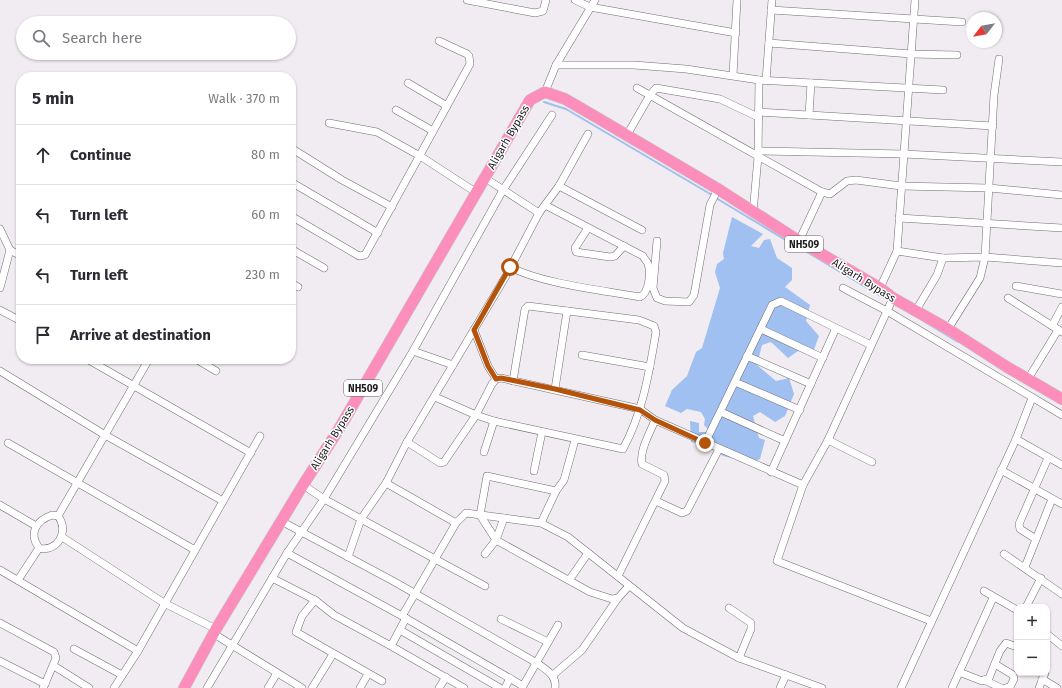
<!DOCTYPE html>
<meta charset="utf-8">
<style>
body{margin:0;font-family:"Fira Sans",sans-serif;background:#f7f7f7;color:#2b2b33}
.controls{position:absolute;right:12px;bottom:12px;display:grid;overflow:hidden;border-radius:8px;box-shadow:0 1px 3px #0004}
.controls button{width:36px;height:36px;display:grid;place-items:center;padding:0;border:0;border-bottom:1px solid #e1e1e2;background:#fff;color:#2b2b33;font:20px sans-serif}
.compass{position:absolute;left:966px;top:12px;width:36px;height:36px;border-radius:50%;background:#fff;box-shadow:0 1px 3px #0004;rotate:239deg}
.stop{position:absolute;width:12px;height:12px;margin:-9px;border:3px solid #b45309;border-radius:50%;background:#fff}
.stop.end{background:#b45309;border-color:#fff;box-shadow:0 1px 4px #0008}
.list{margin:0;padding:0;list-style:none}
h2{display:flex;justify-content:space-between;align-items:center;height:52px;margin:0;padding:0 16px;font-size:17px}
h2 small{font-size:13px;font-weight:400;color:#7c7c81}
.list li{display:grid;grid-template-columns:26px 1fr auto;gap:12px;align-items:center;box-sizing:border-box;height:60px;padding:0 16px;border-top:1px solid #e1e1e2}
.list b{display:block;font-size:15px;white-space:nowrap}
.list em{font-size:13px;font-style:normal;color:#7c7c81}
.icon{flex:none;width:22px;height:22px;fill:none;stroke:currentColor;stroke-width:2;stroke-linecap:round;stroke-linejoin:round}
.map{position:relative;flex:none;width:1062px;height:688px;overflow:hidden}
.search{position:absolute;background:#fff;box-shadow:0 1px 3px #0004;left:16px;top:16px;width:280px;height:44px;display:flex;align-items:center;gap:10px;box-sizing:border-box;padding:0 14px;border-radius:22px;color:#7c7c81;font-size:15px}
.panel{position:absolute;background:#fff;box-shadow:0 1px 3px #0004;left:16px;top:72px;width:280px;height:292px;border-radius:16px}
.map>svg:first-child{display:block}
.water{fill:#9fc0f0}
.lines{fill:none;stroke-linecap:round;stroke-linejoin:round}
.stream{stroke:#9fc0f0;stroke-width:2}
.minor-casing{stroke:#716d71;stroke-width:8}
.highway-casing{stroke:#c9c9c9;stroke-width:12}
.minor{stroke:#fff;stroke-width:7}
.highway{stroke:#fc8ebc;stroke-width:11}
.route{stroke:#b45309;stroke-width:5}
.labels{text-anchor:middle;stroke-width:3;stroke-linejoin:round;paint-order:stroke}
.shield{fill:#fff;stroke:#616061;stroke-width:1}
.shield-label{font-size:10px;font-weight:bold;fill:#1d1c1d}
.street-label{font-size:11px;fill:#1d1c1d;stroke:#fff}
</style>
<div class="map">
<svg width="1062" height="688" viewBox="0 0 1062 688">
<rect width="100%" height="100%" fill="#f1ecf1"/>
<!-- water -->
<path class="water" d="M732 217 763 234 751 246 759 248 764 240 770 239 777 258 792 268V280L785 287 810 305 806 321 819 336 813 352 798 351 788 358 771 342 762 345 757 365 776 381 789 378 794 394 785 416 775 422 760 412 753 416 759 438 765 440 760 459 753 463 723 456 708 446 691 442 690 421 699 423V432H711L704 425 705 419 701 412 687 409 681 413 665 406 672 390 687 376 696 352 702 348 720 288 715 272 717 264 724 259 723 253Z"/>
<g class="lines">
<!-- stream -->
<g class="stream">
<path d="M544 102 566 109 712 195"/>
<path d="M716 198 794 245"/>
<path d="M807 252 884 298"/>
<path d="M925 322 958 342"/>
</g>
<defs>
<g id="minor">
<path d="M467 0 535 13 543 11 546 0"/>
<path d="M575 0 590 7 736 33"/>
<path d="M771 10 962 22"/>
<path d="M769 43 911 54 957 55"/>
<path d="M556 65H634L686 69 759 80 758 157 753 213"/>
<path d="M733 75 737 0"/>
<path d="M759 80 943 90"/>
<path d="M766 81 772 0"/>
<path d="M408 83 447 106"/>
<path d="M637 88 822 192 830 194 847 181 856 180 901 186 989 188 1062 195"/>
<path d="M545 92 556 65 595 0"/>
<path d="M396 110 433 131"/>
<path d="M758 112 809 115 811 83"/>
<path d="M809 115 993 126"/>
<path d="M329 123 377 132 420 156 477 193"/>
<path d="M627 135 650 95 656 88 720 99 758 117"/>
<path d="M291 148 342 180 392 207"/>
<path d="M758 151 904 154 1062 162"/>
<path d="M485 178 539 213"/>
<path d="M291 182 378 233"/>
<path d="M559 186 642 230"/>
<path d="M291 216 359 256 365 255 470 64 469 56 467 54 439 41"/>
<path d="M899 218 1062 228"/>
<path d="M588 228 575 248 576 252 610 257 615 256 624 246"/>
<path d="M0 229 10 250 0 288"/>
<path d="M657 241 653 288 657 298 665 301 689 302 694 295 710 205 718 189"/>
<path d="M799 241 822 192"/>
<path d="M291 249 324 268"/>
<path d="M10 250 21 256"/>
<path d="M897 251 943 258 985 257 1062 263"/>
<path d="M510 267C543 284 602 290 640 297 649 293 651 273 648 264 648 262 644 259 643 256L545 205"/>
<path d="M291 283 298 287"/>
<path d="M1016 286 1062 294"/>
<path d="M843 288 887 311 1062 415"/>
<path d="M880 288 897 251 915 0"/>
<path d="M893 298 828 440 803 485 777 561 931 621"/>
<path d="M1008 298 1062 332"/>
<path d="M0 310 21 321"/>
<path d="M915 312 937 275 943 258"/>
<path d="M1052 326 1062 307"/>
<path d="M836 328 871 345"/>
<path d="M761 329 823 358"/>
<path d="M948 329 980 278 985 257 994 95 999 59"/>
<path d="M474 330 488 366 496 379"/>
<path d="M413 351 453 365"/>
<path d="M582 355 650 367"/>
<path d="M747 356 811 384"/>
<path d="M87 359 251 453"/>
<path d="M196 359 216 371"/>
<path d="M0 371 105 435 223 501"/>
<path d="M1028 379 1058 330"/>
<path d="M735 382 800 410"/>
<path d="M555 389 567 311"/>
<path d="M435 397 476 415 494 421 623 449C643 412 649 373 656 332L654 326 639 320 528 306 525 309 513 381"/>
<path d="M721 412 785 441"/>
<path d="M1016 439 1062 465"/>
<path d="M828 440 872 462"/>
<path d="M407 442 440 463 444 462 476 415 492 384 496 379 501 378 640 409 655 420 803 485"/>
<path d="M8 443 195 550"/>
<path d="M705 443 772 305 781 301 836 328 771 472"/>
<path d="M484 452 494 421"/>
<path d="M1001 470 1062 504"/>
<path d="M534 471 542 432"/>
<path d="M386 483 456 523 466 513 541 523 556 491 564 480 575 440"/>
<path d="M303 485 324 499 485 586"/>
<path d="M556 491 487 476 480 515 496 540 590 592 612 599 618 598 629 586"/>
<path d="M656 501 682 513 687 511 719 449"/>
<path d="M0 505 36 526"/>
<path d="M52 515 58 516C70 531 57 553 39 548 28 533 36 521 52 515Z"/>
<path d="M58 516 149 359"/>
<path d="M281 521 393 581 537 663C546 670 557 675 555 688"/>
<path d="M541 523 568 537 683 628 739 658 822 688"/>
<path d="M62 537 164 603 216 629"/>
<path d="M1036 539 1020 529 1019 524 1048 458"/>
<path d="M287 553 402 616 523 686 558 625"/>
<path d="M485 554 496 540 504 518"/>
<path d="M1004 554 1062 594"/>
<path d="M348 557 361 519 386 483 407 442 506 276 539 213 559 186 588 134"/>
<path d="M1025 567 1052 499"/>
<path d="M0 570 138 651"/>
<path d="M618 576 665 481 664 475 642 464C639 451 650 433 655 420"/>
<path d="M272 578 315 600 334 615 391 646 406 618"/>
<path d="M570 579 588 553"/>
<path d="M18 580 39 548"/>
<path d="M984 591 1017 610"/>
<path d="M315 600 302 616 296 632 382 681"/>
<path d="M1026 607 1041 578"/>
<path d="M729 608 751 623V629L739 658"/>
<path d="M402 616 456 523"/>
<path d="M501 619 548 642"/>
<path d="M0 623 54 652 56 658 45 684"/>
<path d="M400 630 500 688"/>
<path d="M214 634 302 688"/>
<path d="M1047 634 1062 646"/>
<path d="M391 646 464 688"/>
<path d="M74 649 122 675"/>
<path d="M0 661 45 684 43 688"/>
<path d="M995 664 1013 675 1014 679 1010 687 1006 688"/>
<path d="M54 666 89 688"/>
<path d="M959 672 982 681 989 678 1000 651 1006 643 1017 647"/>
<path d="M553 675 582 650 618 598"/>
<path d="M1042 679 1057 688"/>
<path d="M984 680 1001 688"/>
<path d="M114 688 138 651 260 436"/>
<path d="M207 688 287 553 324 499 413 351 503 190 552 115"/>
<path d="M268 688 277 673"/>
<path d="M312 688 333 654"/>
<path d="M360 688 368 674"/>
<path d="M439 688 446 677"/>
<path d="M505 688 510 678"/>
<path d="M780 688 786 675"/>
<path d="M901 688 1016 439 1032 398"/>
<path d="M952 688 993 598"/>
<path d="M1039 688 1045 673"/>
</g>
<path id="highway" d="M184 688 216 629 303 485 339 429 530 100 545 92 565 99 596 117 718 189 799 241 880 288 893 298 948 329 1007 367 1062 399"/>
</defs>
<!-- minor casing -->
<use href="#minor" class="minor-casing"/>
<!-- highway casing -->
<use href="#highway" class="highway-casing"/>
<!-- minor -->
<use href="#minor" class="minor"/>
<!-- highway -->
<use href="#highway" class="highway"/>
</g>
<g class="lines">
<!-- route -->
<path class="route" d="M510 267 474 330 488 366 496 379 501 378 555 389 640 410 655 420 705 443"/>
</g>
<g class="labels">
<!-- shield labels -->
<g class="shield">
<rect x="785" y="236" width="38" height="16" rx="3"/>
<rect x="344" y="380" width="38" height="16" rx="3"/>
</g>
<g class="shield-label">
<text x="804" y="248">NH509</text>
<text x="363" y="392">NH509</text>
</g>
<!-- street labels -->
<g class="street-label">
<text transform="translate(508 137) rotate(-60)" y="4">Aligarh Bypass</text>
<text transform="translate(864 280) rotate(32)" y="4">Aligarh Bypass</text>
<text transform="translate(332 438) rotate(-58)" y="4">Aligarh Bypass</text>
</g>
</g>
</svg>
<div class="controls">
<button>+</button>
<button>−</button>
</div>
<svg class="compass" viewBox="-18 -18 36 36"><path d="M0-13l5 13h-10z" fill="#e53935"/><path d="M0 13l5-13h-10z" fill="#7c7c81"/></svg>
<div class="stop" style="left:510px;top:267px"></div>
<div class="stop end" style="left:705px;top:443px"></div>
<div class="search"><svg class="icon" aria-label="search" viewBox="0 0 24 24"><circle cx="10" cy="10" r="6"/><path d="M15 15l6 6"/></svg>Search here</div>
<section class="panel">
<h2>5 min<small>Walk · 370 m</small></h2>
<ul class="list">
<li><svg class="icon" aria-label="ahead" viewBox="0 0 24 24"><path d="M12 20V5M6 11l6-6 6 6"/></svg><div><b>Continue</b></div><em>80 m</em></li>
<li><svg class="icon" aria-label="left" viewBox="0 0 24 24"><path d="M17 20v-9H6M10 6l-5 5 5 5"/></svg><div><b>Turn left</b></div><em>60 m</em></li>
<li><svg class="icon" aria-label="left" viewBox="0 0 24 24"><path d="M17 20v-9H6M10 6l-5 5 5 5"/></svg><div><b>Turn left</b></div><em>230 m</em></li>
<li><svg class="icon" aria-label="arrive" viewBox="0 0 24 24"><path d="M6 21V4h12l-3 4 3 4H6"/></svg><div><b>Arrive at destination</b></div></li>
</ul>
</section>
</div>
